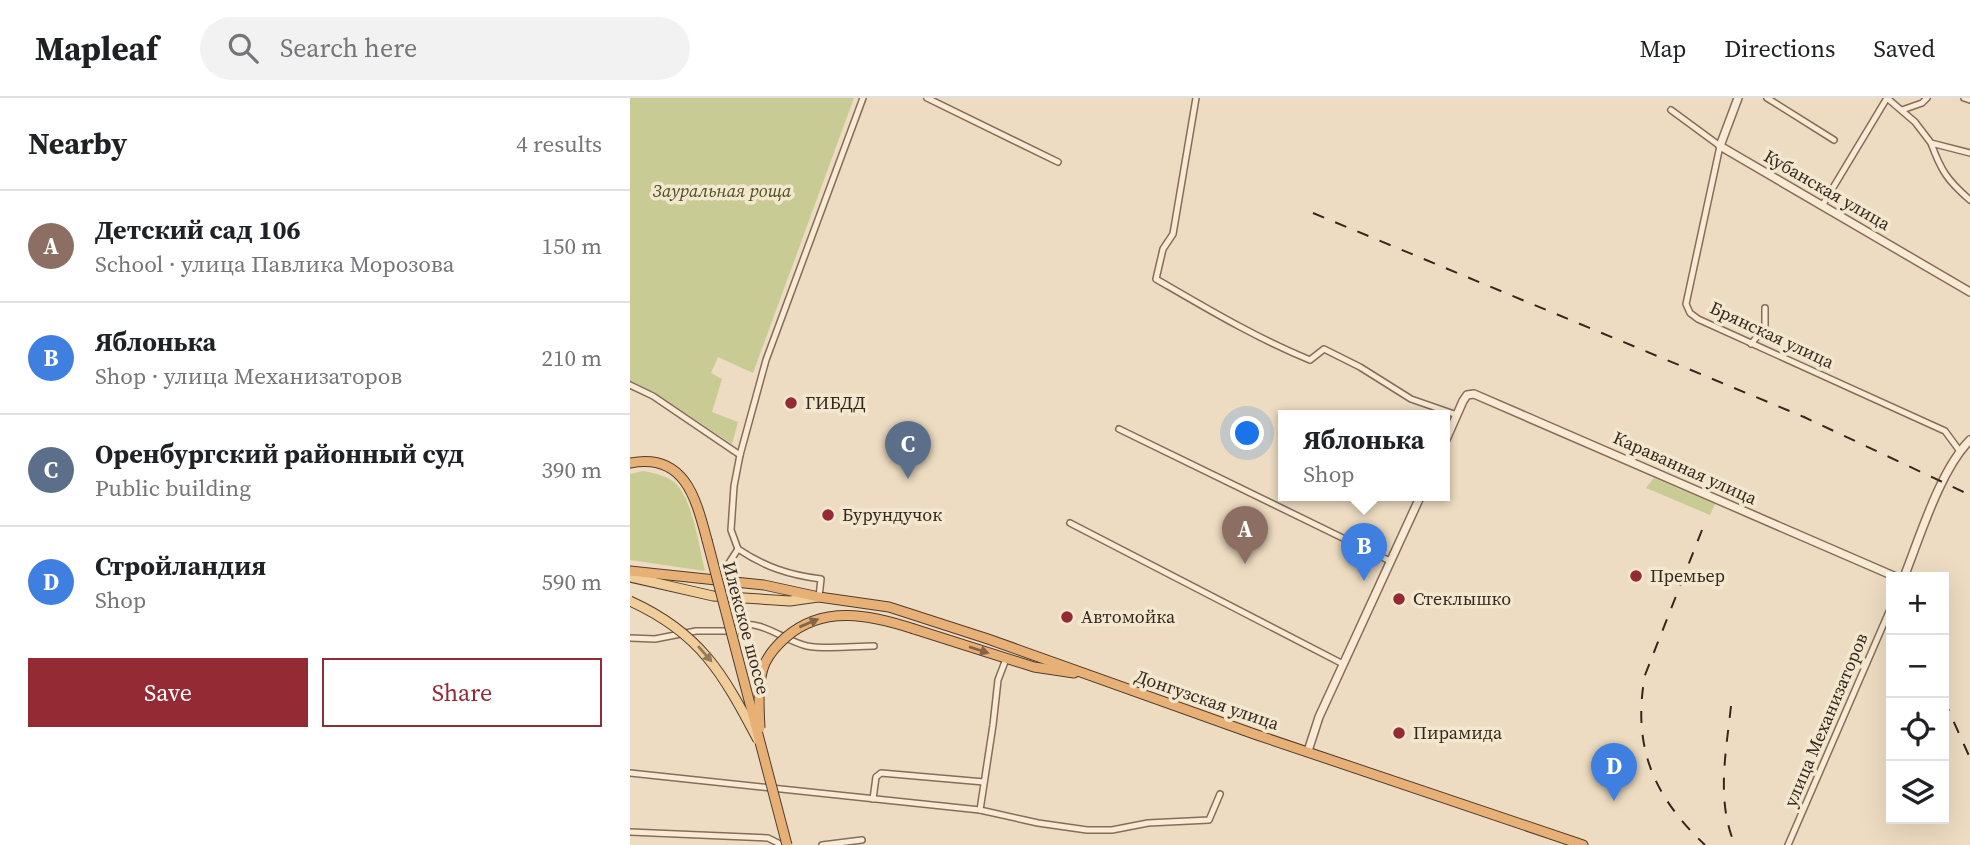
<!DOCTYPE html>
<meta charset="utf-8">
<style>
body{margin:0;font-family:"Source Serif 4",serif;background:#f2f2f2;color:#202124}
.controls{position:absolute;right:21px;bottom:21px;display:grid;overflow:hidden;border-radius:0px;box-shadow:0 7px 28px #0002}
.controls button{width:63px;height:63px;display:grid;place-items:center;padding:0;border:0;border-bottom:2px solid #e0e0e0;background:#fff;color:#202124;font:35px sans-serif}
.you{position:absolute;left:618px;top:336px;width:24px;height:24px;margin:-18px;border:5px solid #fff;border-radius:50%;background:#1a73e8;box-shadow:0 0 0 10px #1a73e833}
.badge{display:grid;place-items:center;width:46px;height:46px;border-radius:50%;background:#942a34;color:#fff;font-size:23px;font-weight:700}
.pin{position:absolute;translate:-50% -58px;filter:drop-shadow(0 2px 4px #0008)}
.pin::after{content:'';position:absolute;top:37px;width:24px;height:21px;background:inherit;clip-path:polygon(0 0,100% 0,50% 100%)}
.popup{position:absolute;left:648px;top:312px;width:172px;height:91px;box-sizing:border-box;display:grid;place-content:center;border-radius:0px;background:#fff;filter:drop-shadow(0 2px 5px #0005);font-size:23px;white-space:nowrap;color:#757577}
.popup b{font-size:26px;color:#202124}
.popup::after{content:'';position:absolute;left:50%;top:100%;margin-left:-14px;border:14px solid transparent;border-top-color:#fff}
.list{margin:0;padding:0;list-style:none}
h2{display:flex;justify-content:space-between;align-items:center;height:91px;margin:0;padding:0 28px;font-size:30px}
h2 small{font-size:23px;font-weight:400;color:#757577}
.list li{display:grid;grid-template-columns:46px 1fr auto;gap:21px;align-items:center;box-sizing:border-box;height:112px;padding:0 28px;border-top:2px solid #e0e0e0}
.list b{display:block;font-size:26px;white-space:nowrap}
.list p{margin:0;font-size:23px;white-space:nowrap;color:#757577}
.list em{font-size:23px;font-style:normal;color:#757577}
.actions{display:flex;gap:14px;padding:21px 28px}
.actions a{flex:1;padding:16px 0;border:2px solid #942a34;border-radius:0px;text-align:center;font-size:24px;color:#942a34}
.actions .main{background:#942a34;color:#fff}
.icon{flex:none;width:38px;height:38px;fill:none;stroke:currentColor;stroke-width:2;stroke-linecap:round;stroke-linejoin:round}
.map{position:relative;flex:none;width:1340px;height:747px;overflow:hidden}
header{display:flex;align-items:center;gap:42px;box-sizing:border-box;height:98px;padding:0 35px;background:#fff;border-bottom:2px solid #e0e0e0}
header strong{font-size:33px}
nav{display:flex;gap:38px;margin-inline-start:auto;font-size:24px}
.search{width:490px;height:63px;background:#f2f2f2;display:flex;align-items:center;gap:18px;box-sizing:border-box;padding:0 24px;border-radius:38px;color:#757577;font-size:26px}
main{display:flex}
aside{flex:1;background:#fff}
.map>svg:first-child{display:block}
.green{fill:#c9cb95}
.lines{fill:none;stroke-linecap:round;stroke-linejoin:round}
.minor-casing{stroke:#866d59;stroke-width:8}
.tertiary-casing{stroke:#866d59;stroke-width:10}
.primary-casing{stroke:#533c2d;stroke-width:11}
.trunk-casing{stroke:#533c2d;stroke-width:11}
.minor{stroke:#f8ead4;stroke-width:5}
.tertiary{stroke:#f8ead4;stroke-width:7}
.primary{stroke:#f0cd99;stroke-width:9}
.trunk{stroke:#e6b076;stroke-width:9}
.rail{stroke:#36271d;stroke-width:2;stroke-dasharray:12 12;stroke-linecap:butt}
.primary-bridge-casing{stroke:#533c2d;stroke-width:11;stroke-linecap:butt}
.trunk-bridge-casing{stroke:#533c2d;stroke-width:11;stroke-linecap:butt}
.primary-bridge{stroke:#f0cd99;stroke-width:9}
.trunk-bridge{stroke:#e6b076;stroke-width:9}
.oneway{fill:#856545}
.oneway2{fill:#937a5b}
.poi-dot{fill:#942a34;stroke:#f4e7d0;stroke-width:2.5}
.labels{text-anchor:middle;stroke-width:7;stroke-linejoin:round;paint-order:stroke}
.street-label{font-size:18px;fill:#36271d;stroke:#f4e7d0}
.park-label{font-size:18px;font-style:italic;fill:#4a5224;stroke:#f4e7d0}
.poi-label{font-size:18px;fill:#36271d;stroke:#f4e7d0;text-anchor:start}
</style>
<header>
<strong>Mapleaf</strong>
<div class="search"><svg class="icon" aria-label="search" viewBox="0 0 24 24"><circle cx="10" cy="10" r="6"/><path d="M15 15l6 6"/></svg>Search here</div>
<nav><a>Map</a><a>Directions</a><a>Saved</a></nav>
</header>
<main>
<aside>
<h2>Nearby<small>4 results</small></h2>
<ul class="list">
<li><span class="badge" style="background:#8d6e63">A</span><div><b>Детский сад 106</b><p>School · улица Павлика Морозова</p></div><em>150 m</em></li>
<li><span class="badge" style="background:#3f7fe0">B</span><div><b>Яблонька</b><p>Shop · улица Механизаторов</p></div><em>210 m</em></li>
<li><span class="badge" style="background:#5c6f8a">C</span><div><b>Оренбургский районный суд</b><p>Public building</p></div><em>390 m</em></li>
<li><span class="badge" style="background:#3f7fe0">D</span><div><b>Стройландия</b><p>Shop</p></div><em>590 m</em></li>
</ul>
<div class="actions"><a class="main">Save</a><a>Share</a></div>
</aside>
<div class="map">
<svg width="1340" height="747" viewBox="0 0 1340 747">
<rect width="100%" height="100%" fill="#eddcc1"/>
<!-- green -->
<g class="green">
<path d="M0 0H224L123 275 88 259 81 275 92 281 82 314 108 324 102 346 24 294 0 284Z"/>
<path d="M13 373C24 375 34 377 44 384 63 400 69 450 75 473L0 462V376Z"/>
<path d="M1024 380 1085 406 1080 417 1016 390Z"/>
</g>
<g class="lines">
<defs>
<g id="minor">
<path d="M297 0 428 64"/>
<path d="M566 0 543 136 533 151 526 181C576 210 626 240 680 262L694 251 730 269 781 301 827 317"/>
<path d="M1137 0 1204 42"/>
<path d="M1257 0 1285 24 1301 45 1340 55"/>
<path d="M1334 0 1340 2"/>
<path d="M1041 12 1090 48 1056 206 1060 215 1068 221 1315 333 1329 352"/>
<path d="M1272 12 1292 5 1297 0"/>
<path d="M1301 45C1311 73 1318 83 1340 102"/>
<path d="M1192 108 1257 0"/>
<path d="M1121 246 1135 229V210"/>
<path d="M0 287 23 298 110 357"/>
<path d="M489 331 760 463"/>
<path d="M440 425 713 566"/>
<path d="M108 451 101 432 104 388 110 357 136 262 233 0"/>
<path d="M108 451C135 469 159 477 191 481L189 499"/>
<path d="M86 477 97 468 108 451"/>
<path d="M109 527C132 522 155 543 177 548 198 552 223 548 244 548"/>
<path d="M105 538 112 514 111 500"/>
<path d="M0 540 25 541 66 533H102"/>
<path d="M0 675 350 712 408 725 457 732H482L518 725 579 722 590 696"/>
<path d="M243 701 246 679 251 675 354 684"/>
<path d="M350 712 363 627 368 582 376 561"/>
<path d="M0 734 138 740 152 747"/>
<path d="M192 747 232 742"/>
<path d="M1158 747 1261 509"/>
</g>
<g id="tertiary">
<path d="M1108 0 1090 48 1340 194"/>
<path d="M814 346 833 303 837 297 844 296 1266 479"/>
<path d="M1274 479C1290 439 1310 372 1340 342"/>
<path d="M678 653 689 619 791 397"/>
</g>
<path id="primary" d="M0 479 83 498 160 503 188 499"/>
<g id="trunk">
<path d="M0 365C55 354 66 401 77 442"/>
<path d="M0 473 134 487 189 499 259 509 358 541 627 637 953 747"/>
<path d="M284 531 404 569 444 575"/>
</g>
</defs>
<!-- minor casing -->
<use href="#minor" class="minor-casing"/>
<!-- tertiary casing -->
<use href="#tertiary" class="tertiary-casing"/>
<!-- primary casing -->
<use href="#primary" class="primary-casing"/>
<!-- trunk casing -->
<use href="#trunk" class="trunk-casing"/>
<!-- minor -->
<use href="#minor" class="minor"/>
<!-- tertiary -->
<use href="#tertiary" class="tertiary"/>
<!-- primary -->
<use href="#primary" class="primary"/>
<!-- trunk -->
<use href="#trunk" class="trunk"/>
<!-- rail -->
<g class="rail">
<path d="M683 115 1174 319 1340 397"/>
<path d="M1072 432 1015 577C1002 648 1023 698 1075 747"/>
<path d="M1314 602 1340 660"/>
<path d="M1101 608C1096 655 1086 703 1105 747"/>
</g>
<defs>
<path id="primary-bridge" d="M0 503C71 535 93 576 128 642"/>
<g id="trunk-bridge">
<path d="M77 442 157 747"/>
<path d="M130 630C129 609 127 584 135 565 140 555 147 547 155 540 193 506 241 517 284 531"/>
</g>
</defs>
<!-- primary-bridge casing -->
<use href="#primary-bridge" class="primary-bridge-casing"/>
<!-- trunk-bridge casing -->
<use href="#trunk-bridge" class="trunk-bridge-casing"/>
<!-- primary-bridge -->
<use href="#primary-bridge" class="primary-bridge"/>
<!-- trunk-bridge -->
<use href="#trunk-bridge" class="trunk-bridge"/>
</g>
<!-- one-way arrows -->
<defs><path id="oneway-solid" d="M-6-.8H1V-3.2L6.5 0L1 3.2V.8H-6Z" transform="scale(1.75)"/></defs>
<g class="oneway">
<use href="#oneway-solid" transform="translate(179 525) rotate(-23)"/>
<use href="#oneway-solid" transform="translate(349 552) rotate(18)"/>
</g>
<use class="oneway2" href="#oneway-solid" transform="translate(75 556) rotate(49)"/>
<!-- markers -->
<g class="poi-dot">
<circle cx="161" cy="305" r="7"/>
<circle cx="198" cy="417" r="7"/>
<circle cx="1006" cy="478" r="7"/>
<circle cx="769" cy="501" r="7"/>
<circle cx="437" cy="519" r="7"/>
<circle cx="769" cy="635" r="7"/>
</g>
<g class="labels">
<!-- street labels -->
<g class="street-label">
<text transform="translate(1197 92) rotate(30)" y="6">Кубанская улица</text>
<text transform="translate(1142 237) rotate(25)" y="6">Брянская улица</text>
<text transform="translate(1055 370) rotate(24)" y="6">Караванная улица</text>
<text transform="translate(116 530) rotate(75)" y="6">Илекское шоссе</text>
<text transform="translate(577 602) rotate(19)" y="6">Донгузская улица</text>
<text transform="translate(1196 622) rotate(-67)" y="6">улица Механизаторов</text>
</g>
<!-- park labels -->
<g class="park-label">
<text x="92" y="99">Зауральная роща</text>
</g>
<!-- poi labels -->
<g class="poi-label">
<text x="175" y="311">ГИБДД</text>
<text x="212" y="423">Бурундучок</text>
<text x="1020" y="484">Премьер</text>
<text x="783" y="507">Стеклышко</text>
<text x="451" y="525">Автомойка</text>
<text x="783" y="641">Пирамида</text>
</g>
</g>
</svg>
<div class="controls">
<button>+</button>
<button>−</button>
<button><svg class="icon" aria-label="locate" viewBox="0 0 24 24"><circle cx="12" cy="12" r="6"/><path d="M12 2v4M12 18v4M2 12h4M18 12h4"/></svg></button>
<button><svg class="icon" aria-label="layers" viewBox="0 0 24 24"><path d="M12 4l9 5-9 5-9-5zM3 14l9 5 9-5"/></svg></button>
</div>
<div class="you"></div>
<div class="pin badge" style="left:615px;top:466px;background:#8d6e63">A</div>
<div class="pin badge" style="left:734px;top:483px;background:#3f7fe0">B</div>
<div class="popup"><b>Яблонька</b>Shop</div>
<div class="pin badge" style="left:278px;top:381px;background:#5c6f8a">C</div>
<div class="pin badge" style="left:984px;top:703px;background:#3f7fe0">D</div>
</div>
</main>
